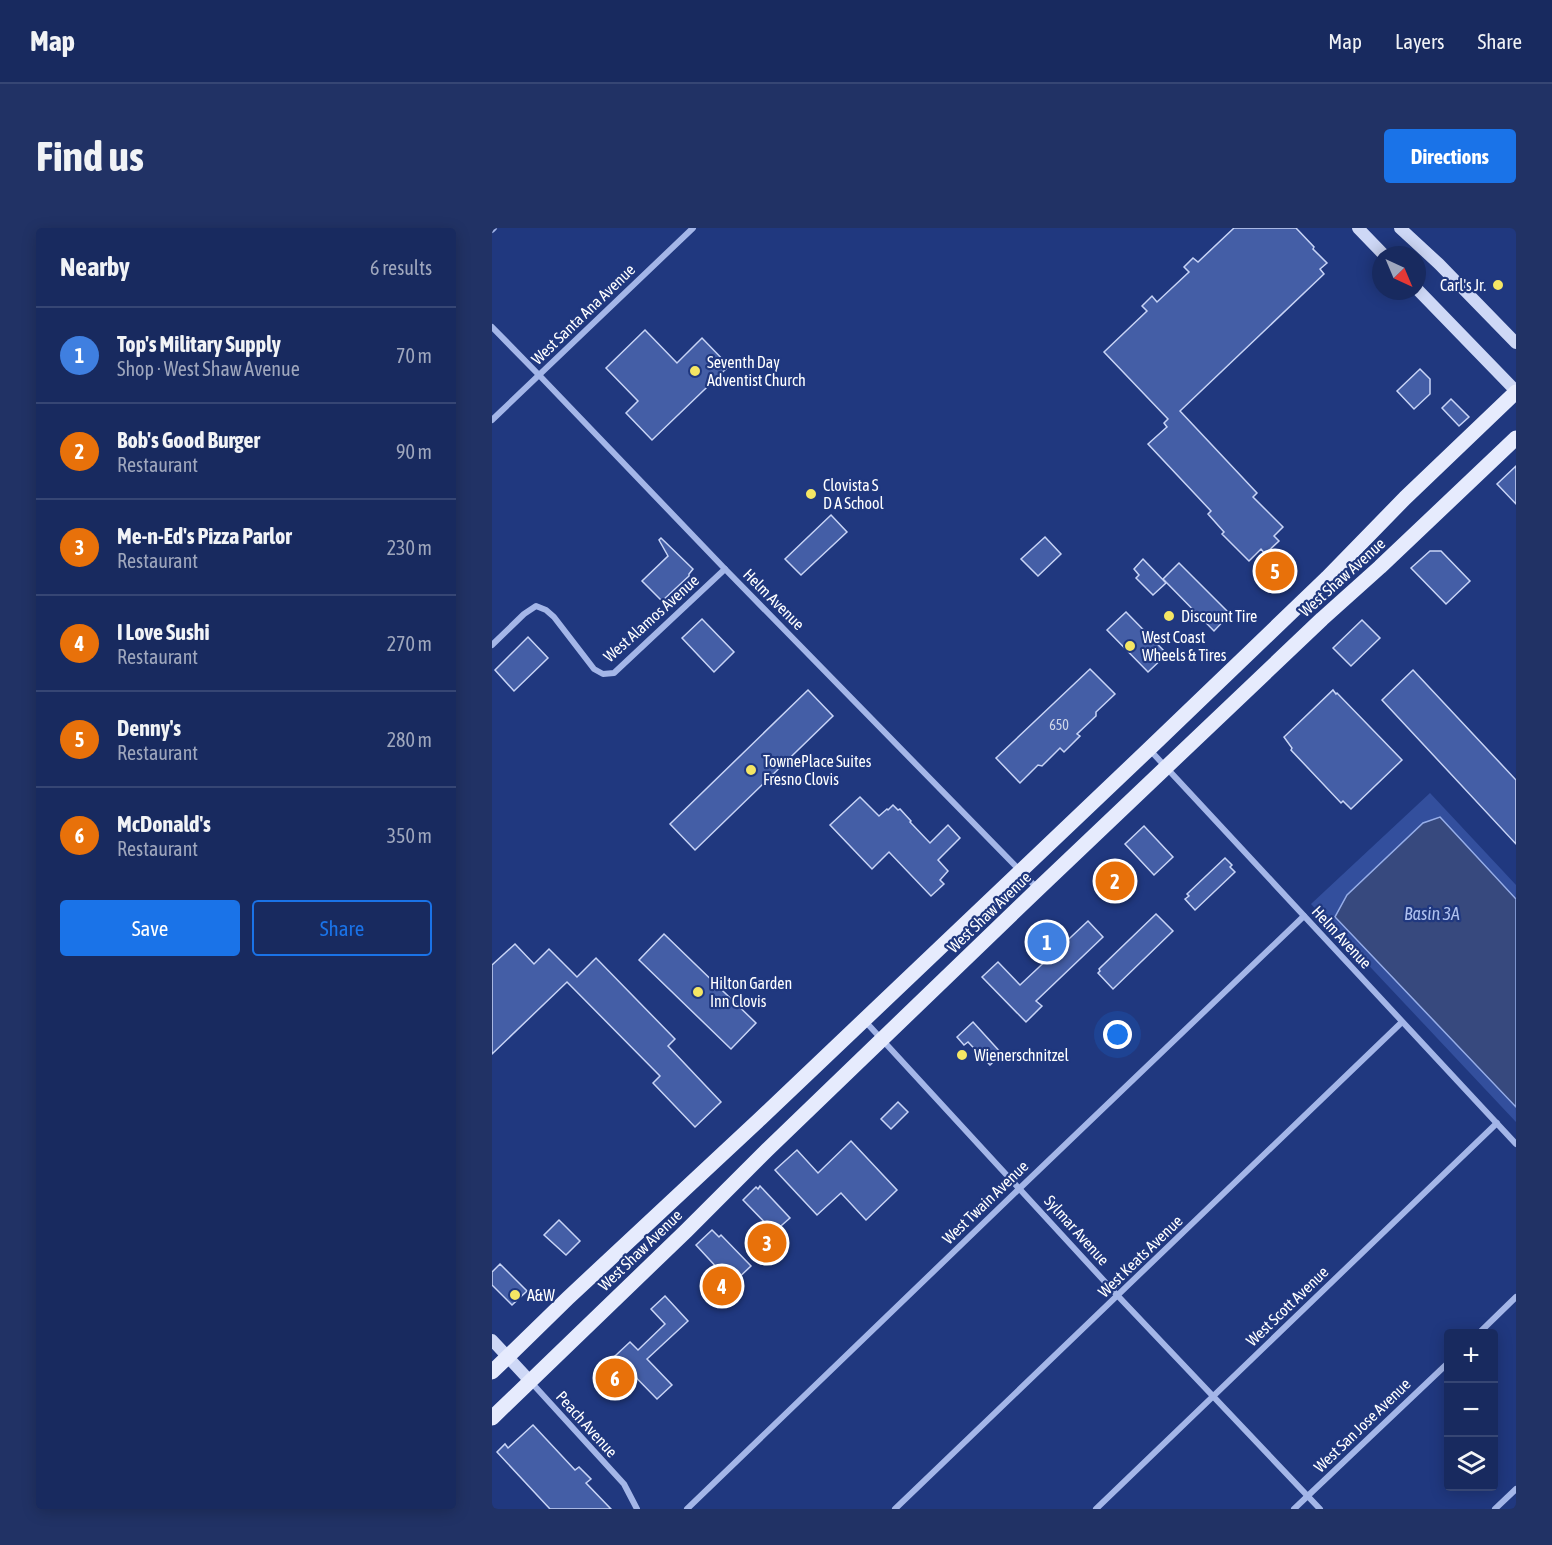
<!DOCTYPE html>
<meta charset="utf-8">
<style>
body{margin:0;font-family:"Asap Condensed",sans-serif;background:#213265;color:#f1f3f6}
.controls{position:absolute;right:18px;bottom:18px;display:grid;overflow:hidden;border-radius:6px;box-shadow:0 3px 15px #0003}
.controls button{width:54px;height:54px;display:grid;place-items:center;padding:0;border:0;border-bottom:2px solid #364674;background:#182a5f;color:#f1f3f6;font:30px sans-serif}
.compass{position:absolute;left:880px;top:18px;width:54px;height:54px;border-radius:50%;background:#182a5f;box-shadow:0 3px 15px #0003;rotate:136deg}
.you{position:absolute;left:626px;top:807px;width:21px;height:21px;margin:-15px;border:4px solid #fff;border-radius:50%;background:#1a73e8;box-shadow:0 0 0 9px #1a73e833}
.badge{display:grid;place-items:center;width:39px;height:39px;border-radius:50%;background:#1a73e8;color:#fff;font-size:20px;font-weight:700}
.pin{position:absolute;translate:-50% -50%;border:3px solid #fff;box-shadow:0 2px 6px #0006}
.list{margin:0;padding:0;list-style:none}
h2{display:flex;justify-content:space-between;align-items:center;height:78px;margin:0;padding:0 24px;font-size:26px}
h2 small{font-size:20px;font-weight:400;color:#9fa7bd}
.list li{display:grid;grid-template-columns:39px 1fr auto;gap:18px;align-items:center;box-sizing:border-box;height:96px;padding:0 24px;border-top:2px solid #364674}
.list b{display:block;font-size:22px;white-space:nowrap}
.list p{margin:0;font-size:20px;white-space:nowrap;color:#9fa7bd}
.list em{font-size:20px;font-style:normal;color:#9fa7bd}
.actions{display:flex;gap:12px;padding:18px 24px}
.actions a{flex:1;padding:14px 0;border:2px solid #1a73e8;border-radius:6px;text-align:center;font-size:21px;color:#1a73e8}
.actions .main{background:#1a73e8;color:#fff}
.icon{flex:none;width:33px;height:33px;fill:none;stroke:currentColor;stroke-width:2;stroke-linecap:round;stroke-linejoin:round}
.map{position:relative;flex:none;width:1024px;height:1281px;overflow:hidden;border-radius:6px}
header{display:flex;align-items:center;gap:36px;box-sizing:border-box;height:84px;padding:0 30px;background:#182a5f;border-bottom:2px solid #364674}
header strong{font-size:28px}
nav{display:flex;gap:33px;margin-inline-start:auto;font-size:21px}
.intro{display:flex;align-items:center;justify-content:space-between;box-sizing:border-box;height:144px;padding:0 36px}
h1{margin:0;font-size:42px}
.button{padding:15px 27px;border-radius:6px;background:#1a73e8;color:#fff;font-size:21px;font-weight:700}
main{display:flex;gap:36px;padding:0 36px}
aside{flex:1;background:#182a5f;border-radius:6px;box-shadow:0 3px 15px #0003}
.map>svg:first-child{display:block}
.green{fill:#334f9d}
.water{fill:#37497e;stroke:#97aee9;stroke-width:1.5}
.building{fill:#445ea6;stroke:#c8d4f6;stroke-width:1.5}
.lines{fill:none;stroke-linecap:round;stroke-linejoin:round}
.street{stroke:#a4b6e8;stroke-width:6}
.secondary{stroke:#ced8f6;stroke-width:12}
.primary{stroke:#e6ebfd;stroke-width:15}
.poi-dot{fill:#f5e664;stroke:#20387f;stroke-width:2}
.labels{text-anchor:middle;stroke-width:4.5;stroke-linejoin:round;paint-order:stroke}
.number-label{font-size:14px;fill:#d0d7e9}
.poi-label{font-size:16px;fill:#fff;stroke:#20387f;text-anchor:start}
.street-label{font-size:16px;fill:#fff;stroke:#20387f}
.water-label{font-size:18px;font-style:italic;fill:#afc1ef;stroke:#20387f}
</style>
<header>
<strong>Map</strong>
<nav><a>Map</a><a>Layers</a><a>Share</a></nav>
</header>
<div class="intro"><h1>Find us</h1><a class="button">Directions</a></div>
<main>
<aside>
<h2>Nearby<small>6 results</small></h2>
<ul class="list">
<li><span class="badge" style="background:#3f7fe0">1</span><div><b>Top's Military Supply</b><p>Shop · West Shaw Avenue</p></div><em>70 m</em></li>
<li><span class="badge" style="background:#e8710a">2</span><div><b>Bob's Good Burger</b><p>Restaurant</p></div><em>90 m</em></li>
<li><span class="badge" style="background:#e8710a">3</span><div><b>Me-n-Ed's Pizza Parlor</b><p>Restaurant</p></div><em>230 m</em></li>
<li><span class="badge" style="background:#e8710a">4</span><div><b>I Love Sushi</b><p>Restaurant</p></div><em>270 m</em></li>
<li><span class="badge" style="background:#e8710a">5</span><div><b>Denny's</b><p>Restaurant</p></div><em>280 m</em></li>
<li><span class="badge" style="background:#e8710a">6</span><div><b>McDonald's</b><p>Restaurant</p></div><em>350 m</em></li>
</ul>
<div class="actions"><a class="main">Save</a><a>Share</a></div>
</aside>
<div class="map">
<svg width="1024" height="1281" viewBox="0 0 1024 1281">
<rect width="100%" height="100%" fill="#20387f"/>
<!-- green -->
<path class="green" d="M938 565 1024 657V894L819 676Z"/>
<!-- water -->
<path class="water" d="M948 589 1024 671V879L843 689 855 667 931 595Z"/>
<!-- building -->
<g class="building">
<path d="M742 0H804L822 19 821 21 835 35 828 41 832 46 688 183 765 265 761 269 791 299 782 308 787 313 773 326 769 321 757 333 730 306 732 304 716 286 719 283 656 216 675 199 672 195 676 191 612 124 655 83 650 78 660 68 665 74 697 44 692 39 701 30 706 34Z"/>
<path d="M153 102 185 135 210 110 237 138 160 212 134 185 146 173 114 140Z"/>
<path d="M928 141 938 151V166L922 181 905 163Z"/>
<path d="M959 171 977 189 967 198 950 180Z"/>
<path d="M1024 238V276L1005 256Z"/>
<path d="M339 287 355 304 309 347 293 331Z"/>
<path d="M553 309 569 326 546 348 529 331Z"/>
<path d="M169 310 201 341 197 346V348L170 373 150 353 176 328 167 312Z"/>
<path d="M938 323H949L978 353 954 376 919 340Z"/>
<path d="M651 331 674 355 661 367 644 350 647 347 642 341Z"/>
<path d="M687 335 738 386 722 403 671 351Z"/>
<path d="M634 384 675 426 656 444 615 402Z"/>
<path d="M210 391 242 424 222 444 190 410Z"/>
<path d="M870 392 888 410 859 438 841 420Z"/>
<path d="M36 409 56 430 22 463 3 442Z"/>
<path d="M598 441 623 466 604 484V488L585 506 588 508 572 524 568 520 550 538 546 537 528 555 504 530Z"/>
<path d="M921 442 1024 552V616L890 472Z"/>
<path d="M316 462 341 488 203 622 178 596Z"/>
<path d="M841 462 844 466 845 465 910 532 859 581 851 573 849 575 799 522 800 520 792 509Z"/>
<path d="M368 569 387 588 395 581 396 582 401 577 406 582 408 581 419 593 418 594 438 615 456 597 468 610 446 632 456 643 448 652 452 656 439 668 397 624 380 641 338 597Z"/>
<path d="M652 598 681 629 662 647 633 616Z"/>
<path d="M733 630 740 637 738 639 743 644 703 682 693 671 697 668 695 666Z"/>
<path d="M664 686 681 703 621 761 606 745 608 743 607 741Z"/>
<path d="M596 693 611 709 544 773 550 778 534 794 490 749 506 734 528 757Z"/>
<path d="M172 706 264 795 239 821 147 732Z"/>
<path d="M23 716 42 736 57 721 85 749 104 730 183 811 176 818 229 874 203 899 161 855 168 848 75 754 0 826V737Z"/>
<path d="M481 794 510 826 498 837 476 814 472 817 465 809Z"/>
<path d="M406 874 416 884 399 901 389 891Z"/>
<path d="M359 913 405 962 374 992 349 965 325 987 283 942 305 922 326 945Z"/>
<path d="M268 958 298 990 282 1004 251 972 264 959 266 961Z"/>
<path d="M67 992 88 1013 74 1027 52 1007Z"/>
<path d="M220 1002 227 1009 229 1007 259 1038 240 1056 204 1017Z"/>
<path d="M8 1036 35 1063 20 1077 0 1057V1044Z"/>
<path d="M173 1068 196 1093 155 1131 180 1157 165 1171 123 1128 138 1114 146 1122 173 1096 159 1081Z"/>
<path d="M41 1197 83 1242 87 1239 99 1251 94 1255 119 1281H58L5 1224 13 1216 16 1220Z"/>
</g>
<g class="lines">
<!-- street -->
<g class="street">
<path d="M0 2 2 0"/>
<path d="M0 99 47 147 233 341 546 661"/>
<path d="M0 192 201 0"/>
<path d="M0 417 32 386 44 378 54 382 62 389 102 441 111 446 122 445 233 341"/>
<path d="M657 521 1024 916"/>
<path d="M372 792 626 1068 828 1281"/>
<path d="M986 1106 1024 1069"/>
<path d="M38 1153 132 1256 145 1281"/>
<path d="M195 1281 528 960 812 688"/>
<path d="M403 1281 910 794"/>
<path d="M604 1281 1005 895"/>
<path d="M802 1281 957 1134"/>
<path d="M1003 1281 1024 1261"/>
</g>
<!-- secondary -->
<g class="secondary">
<path d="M866 0 892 27"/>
<path d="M908 0 947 36 1024 115"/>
<path d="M925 61 1024 163"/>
<path d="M0 1112 38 1153"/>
</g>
<!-- primary -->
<g class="primary">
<path d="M0 1144 76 1070 269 890 657 521 835 350 913 270 1024 164"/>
<path d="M0 1190 194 1003 275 922 546 661 830 391 888 339 1024 210"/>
</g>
</g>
<!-- markers -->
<g class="poi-dot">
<circle cx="1006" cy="57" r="6"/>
<circle cx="203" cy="143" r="6"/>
<circle cx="319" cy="266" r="6"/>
<circle cx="677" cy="388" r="6"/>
<circle cx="638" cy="418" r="6"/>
<circle cx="259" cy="542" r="6"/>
<circle cx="206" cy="764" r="6"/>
<circle cx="470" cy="827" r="6"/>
<circle cx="23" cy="1067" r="6"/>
</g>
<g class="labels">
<!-- number labels -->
<g class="number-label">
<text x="567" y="502">650</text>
</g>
<!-- poi labels -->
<g class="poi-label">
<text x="994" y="63" text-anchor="end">Carl's Jr.</text>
<text x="215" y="140">Seventh Day<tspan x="215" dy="18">Adventist Church</tspan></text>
<text x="331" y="263">Clovista S<tspan x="331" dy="18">D A School</tspan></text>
<text x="689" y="394">Discount Tire</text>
<text x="650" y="415">West Coast<tspan x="650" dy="18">Wheels &amp; Tires</tspan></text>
<text x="271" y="539">TownePlace Suites<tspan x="271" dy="18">Fresno Clovis</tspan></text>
<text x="218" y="761">Hilton Garden<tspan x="218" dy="18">Inn Clovis</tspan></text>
<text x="482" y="833">Wienerschnitzel</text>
<text x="35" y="1073">A&amp;W</text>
</g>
<!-- street labels -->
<g class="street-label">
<text transform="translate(91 86) rotate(-44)" y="6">West Santa Ana Avenue</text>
<text transform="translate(850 349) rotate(-42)" y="6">West Shaw Avenue</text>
<text transform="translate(282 371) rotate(45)" y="6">Helm Avenue</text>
<text transform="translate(159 390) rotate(-42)" y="6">West Alamos Avenue</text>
<text transform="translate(497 684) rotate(-44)" y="6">West Shaw Avenue</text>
<text transform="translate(850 709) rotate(47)" y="6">Helm Avenue</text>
<text transform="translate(493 974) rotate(-44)" y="6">West Twain Avenue</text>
<text transform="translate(585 1002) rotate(48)" y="6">Sylmar Avenue</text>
<text transform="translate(148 1022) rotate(-44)" y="6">West Shaw Avenue</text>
<text transform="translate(648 1028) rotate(-44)" y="6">West Keats Avenue</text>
<text transform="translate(795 1078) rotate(-44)" y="6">West Scott Avenue</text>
<text transform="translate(95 1196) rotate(48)" y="6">Peach Avenue</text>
<text transform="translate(870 1197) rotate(-44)" y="6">West San Jose Avenue</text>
</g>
<!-- water labels -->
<g class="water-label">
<text x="940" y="692">Basin 3A</text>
</g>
</g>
</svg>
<div class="controls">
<button>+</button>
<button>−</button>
<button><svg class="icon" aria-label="layers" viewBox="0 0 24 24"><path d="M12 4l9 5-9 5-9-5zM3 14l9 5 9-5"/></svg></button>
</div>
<svg class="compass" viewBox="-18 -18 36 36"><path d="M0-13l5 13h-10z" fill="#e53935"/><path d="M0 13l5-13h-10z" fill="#9fa7bd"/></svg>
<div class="you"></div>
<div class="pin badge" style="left:555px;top:714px;background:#3f7fe0">1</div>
<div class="pin badge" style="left:623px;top:653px;background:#e8710a">2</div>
<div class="pin badge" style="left:275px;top:1015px;background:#e8710a">3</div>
<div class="pin badge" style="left:230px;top:1058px;background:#e8710a">4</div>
<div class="pin badge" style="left:783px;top:343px;background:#e8710a">5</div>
<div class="pin badge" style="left:123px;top:1150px;background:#e8710a">6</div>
</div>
</main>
